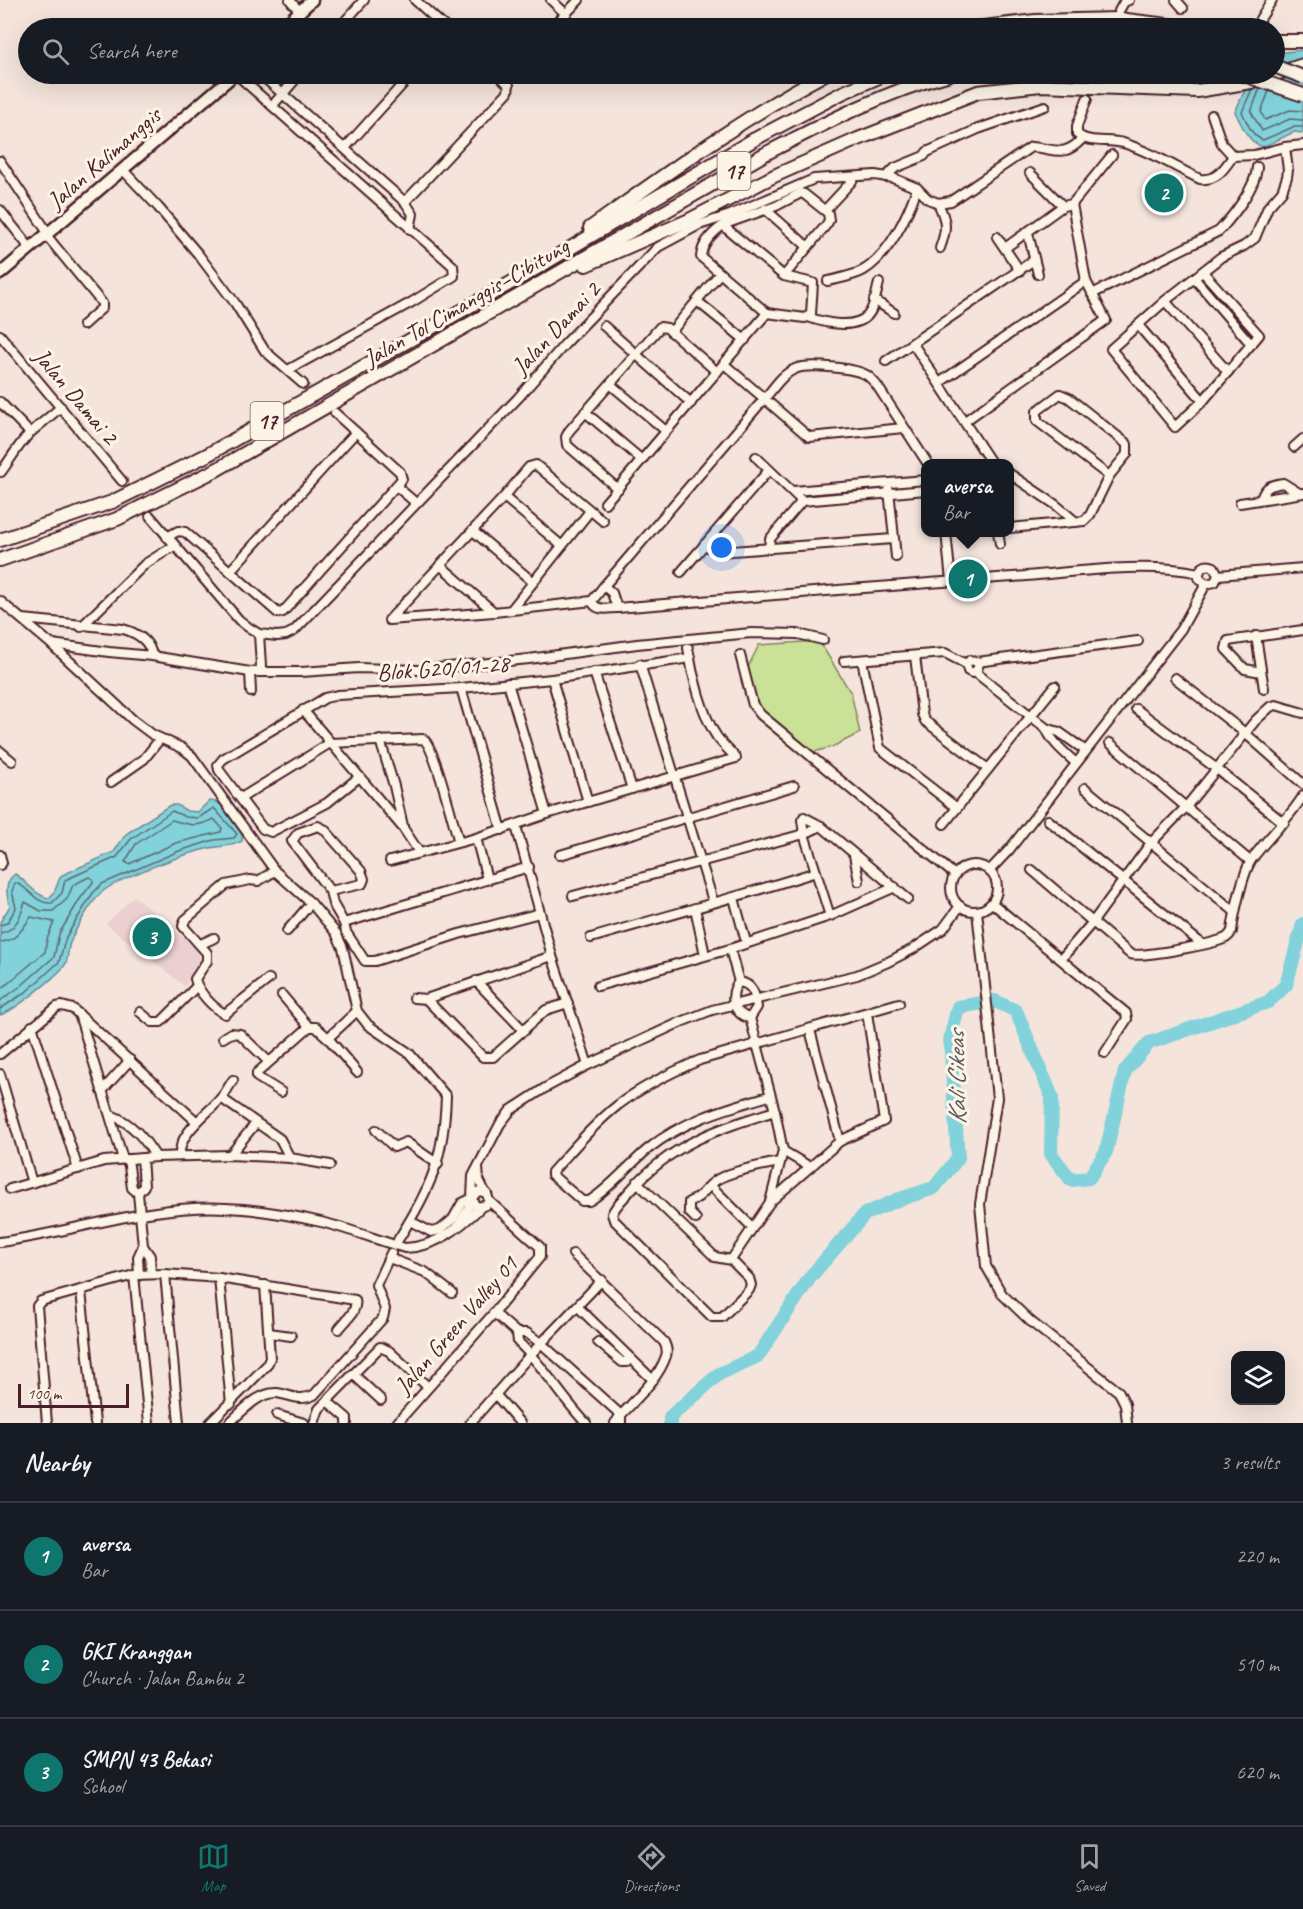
<!DOCTYPE html>
<meta charset="utf-8">
<style>
body{margin:0;font-family:Caveat,sans-serif;background:#20242c;color:#f1f3f6}
.controls{position:absolute;right:18px;bottom:18px;display:grid;overflow:hidden;border-radius:12px;box-shadow:0 6px 24px #0002}
.controls button{width:54px;height:54px;display:grid;place-items:center;padding:0;border:0;border-bottom:2px solid #363941;background:#171b24;color:#f1f3f6;font:30px sans-serif}
.scale{position:absolute;left:18px;bottom:15px;width:111px;box-sizing:border-box;padding-left:6px;border:3px solid #4a1f2b;border-top:0;font-size:16px;line-height:21px;white-space:nowrap;color:#4a1f2b;-webkit-text-stroke:4px #fcf5e5;paint-order:stroke}
.you{position:absolute;left:722px;top:548px;width:21px;height:21px;margin:-15px;border:4px solid #fff;border-radius:50%;background:#1a73e8;box-shadow:0 0 0 9px #1a73e833}
.badge{display:grid;place-items:center;width:39px;height:39px;border-radius:50%;background:#0f766e;color:#fff;font-size:20px;font-weight:700}
.pin{position:absolute;translate:-50% -50%;border:3px solid #fff;box-shadow:0 2px 6px #0006}
.popup{position:absolute;left:921px;top:459px;width:93px;height:78px;box-sizing:border-box;display:grid;place-content:center;border-radius:12px;background:#171b24;filter:drop-shadow(0 2px 4px #0005);font-size:20px;white-space:nowrap;color:#9ea1a6}
.popup b{font-size:22px;color:#f1f3f6}
.popup::after{content:'';position:absolute;left:50%;top:100%;margin-left:-12px;border:12px solid transparent;border-top-color:#171b24}
.list{margin:0;padding:0;list-style:none}
h2{display:flex;justify-content:space-between;align-items:center;height:78px;margin:0;padding:0 24px;font-size:26px}
h2 small{font-size:20px;font-weight:400;color:#9ea1a6}
.list li{display:grid;grid-template-columns:39px 1fr auto;gap:18px;align-items:center;box-sizing:border-box;height:108px;padding:0 24px;border-top:2px solid #363941}
.list b{display:block;font-size:22px;white-space:nowrap}
.list p{margin:0;font-size:20px;white-space:nowrap;color:#9ea1a6}
.list em{font-size:20px;font-style:normal;color:#9ea1a6}
.icon{flex:none;width:33px;height:33px;fill:none;stroke:currentColor;stroke-width:2;stroke-linecap:round;stroke-linejoin:round}
.map{position:relative;flex:none;width:1303px;height:1423px;overflow:hidden}
.search{position:absolute;background:#171b24;box-shadow:0 6px 24px #0002;left:18px;right:18px;top:18px;height:66px;display:flex;align-items:center;gap:15px;box-sizing:border-box;padding:0 21px;border-radius:33px;color:#9ea1a6;font-size:22px}
.sheet{height:402px;background:#171b24}
nav{display:flex;justify-content:space-around;align-items:center;box-sizing:border-box;height:84px;border-top:2px solid #363941;background:#171b24;font-size:16px;color:#9ea1a6}
nav a{display:grid;justify-items:center;gap:3px}
nav .on{color:#0f766e}
.map>svg:first-child{display:block}
.built{fill:#ebcfd1}
.green{fill:#c9e298;stroke:#8a8062;stroke-width:1.5}
.water{fill:#81d2da;stroke:#6b8a94;stroke-width:1.5}
.lines{fill:none;stroke-linecap:round;stroke-linejoin:round}
.shore{stroke:#606771;stroke-width:1.5}
.river{stroke:#81d2da;stroke-width:14}
.minor-tunnel{stroke:#d2bdb9;stroke-width:8;stroke-dasharray:8 4;stroke-linecap:butt}
.minor-casing{stroke:#4a1f2b;stroke-width:12}
.major-casing{stroke:#4a1f2b;stroke-width:15}
.highway-casing{stroke:#4a1f2b;stroke-width:16}
.minor{stroke:#fcf5e5;stroke-width:8}
.major{stroke:#fcf5e5;stroke-width:10}
.highway{stroke:#fcf5e5;stroke-width:12}
.highway-bridge-casing{stroke:#4a1f2b;stroke-width:16;stroke-linecap:butt}
.highway-bridge{stroke:#fcf5e5;stroke-width:12}
.labels{text-anchor:middle;stroke-width:6;stroke-linejoin:round;paint-order:stroke}
.shield{fill:#fcf5e5;stroke:#7f5f63;stroke-width:1.5}
.shield-label{font-size:22px;font-weight:bold;fill:#4a1f2b}
.street-label{font-size:24px;fill:#4a1f2b;stroke:#fcf5e5}
.water-label{font-size:26px;font-style:italic;fill:#5a5560;stroke:#fcf5e5}
</style>
<div class="map">
<svg width="1303" height="1423" viewBox="0 0 1303 1423">
<rect width="100%" height="100%" fill="#f4e4dc"/>
<filter id="ink" filterUnits="userSpaceOnUse"><feTurbulence type="fractalNoise" baseFrequency=".0167" numOctaves="2"/><feDisplacementMap in="SourceGraphic" scale="12" xChannelSelector="R" yChannelSelector="G"/><feConvolveMatrix kernelMatrix="1 2 1 2 8 2 1 2 1" color-interpolation-filters="sRGB"/></filter>
<g filter="url(#ink)">
<!-- built -->
<path class="built" d="M134 896 197 949 201 963 185 986 106 924Z"/>
<!-- green -->
<path class="green" d="M819 641 851 693 860 733 832 747 814 752 761 716 746 671 759 645Z"/>
<!-- water -->
<g class="water">
<path d="M1303 50V133L1294 132 1263 147C1248 143 1242 125 1235 112L1252 74H1274L1275 53Z"/>
<path d="M209 801 217 802 221 805C229 815 245 827 242 841 232 847 218 846 206 849 185 854 115 879 101 893 91 903 75 929 70 943 67 950 69 958 65 965 56 977 13 1012 0 1015V922L10 906C6 894 4 882 15 874 26 881 37 897 49 898 58 891 56 882 62 875L114 852 126 834 170 805H177L187 811 198 812Z"/>
</g>
<g class="lines">
<!-- shore -->
<g class="shore">
<path d="M1260 88 1251 112 1262 131 1290 119 1303 120"/>
<path d="M1252 89 1242 112C1247 122 1252 137 1263 140L1293 127H1303"/>
<path d="M1269 91 1261 112 1265 120 1290 110 1303 111"/>
<path d="M214 819 222 828 221 832 176 843 129 864 125 862 136 844 172 820C191 825 195 828 214 819Z"/>
<path d="M0 925 7 923 16 908 12 891 15 883C29 886 35 905 52 903L62 893 65 880 117 857 131 839 172 811 186 817 198 818 214 808 237 834 234 838 214 840 179 851 102 884 93 893 66 937 59 962 26 992 0 1009"/>
<path d="M0 933C16 931 21 915 25 902L41 911H53L67 899 73 885 89 877 93 879V882L80 899 59 934 54 957 21 986 0 1001"/>
<path d="M0 942C17 941 22 929 31 917L54 922 47 939 45 952 0 990"/>
</g>
<!-- river -->
<path class="river" d="M670 1423V1417L719 1374 758 1356 811 1276 865 1214 897 1200 934 1188 958 1158 950 1039 958 1007 995 1001 1016 1011 1052 1097 1051 1154 1071 1180 1089 1178 1106 1152 1125 1071 1149 1043 1268 1002 1286 985 1303 924"/>
<!-- minor-tunnel -->
<g class="minor-tunnel">
<path d="M1087 99 1096 74"/>
<path d="M303 384 329 408"/>
<path d="M122 481 150 516"/>
</g>
<defs>
<g id="minor">
<path d="M290 0 300 12"/>
<path d="M415 0 446 28"/>
<path d="M551 0 566 14"/>
<path d="M1176 0 1183 8"/>
<path d="M1119 11 1124 2 1129 0"/>
<path d="M1260 19 1272 0"/>
<path d="M339 28 364 0"/>
<path d="M552 28 579 0"/>
<path d="M236 74 453 266 454 276 412 302 288 370"/>
<path d="M260 74 405 202 413 214 410 229"/>
<path d="M1087 99 1077 126V134C1088 144 1108 139 1123 143 1150 151 1175 167 1200 179 1217 181 1224 169 1233 156L1254 155 1285 147 1303 145"/>
<path d="M273 105 300 74"/>
<path d="M1212 115 1222 144 1233 156"/>
<path d="M345 148 412 74"/>
<path d="M0 161 48 233"/>
<path d="M123 170 158 207 198 254 235 303 265 351 303 384"/>
<path d="M1030 173 1063 206"/>
<path d="M886 177 895 168 924 156 927 152 978 129 1045 106"/>
<path d="M405 202 508 92 509 85 498 74"/>
<path d="M938 203C947 222 947 229 940 248"/>
<path d="M765 209 808 247"/>
<path d="M0 210 30 248"/>
<path d="M825 210 852 181"/>
<path d="M725 224C713 232 702 242 701 257L767 313 805 318 811 314 813 283 784 276 727 229 725 224 776 206 801 193 804 194 828 213 829 220 827 224 784 276"/>
<path d="M1028 233 1038 274"/>
<path d="M46 235 102 303V308L83 325"/>
<path d="M997 237 1020 271"/>
<path d="M1005 248 1063 206 1072 204 1112 155"/>
<path d="M1203 272 1259 335 1203 401 1175 427 1111 349 1165 301 1221 257 1244 246 1255 238 1268 207 1282 191 1287 177 1288 170 1285 147"/>
<path d="M1195 279 1251 344"/>
<path d="M828 281C840 278 854 276 864 270 889 255 908 215 917 188"/>
<path d="M1092 294 1219 231C1233 216 1256 187 1257 167"/>
<path d="M874 300 894 313"/>
<path d="M697 301 745 340"/>
<path d="M1165 301 1228 372"/>
<path d="M808 317C824 323 855 330 868 315 875 307 876 293 879 283"/>
<path d="M1138 325 1203 401"/>
<path d="M604 326 691 403"/>
<path d="M671 332 720 273"/>
<path d="M0 335 122 481"/>
<path d="M913 344 992 464"/>
<path d="M886 361 1034 260"/>
<path d="M724 364 809 437 904 428"/>
<path d="M939 383 1086 281"/>
<path d="M610 384 666 431"/>
<path d="M1060 394 1069 398 1127 444V454L1109 476 1037 421V411Z"/>
<path d="M0 402 30 433C18 445 11 459 1 472"/>
<path d="M585 412 642 460"/>
<path d="M965 421 1106 320 1086 281 1072 204"/>
<path d="M30 433 61 407"/>
<path d="M1294 447 1303 439"/>
<path d="M756 457 802 501 770 539 769 549"/>
<path d="M928 464 878 387C875 383 872 379 868 376 857 368 808 363 795 369 782 374 774 388 765 398L604 586 592 601C596 612 608 608 617 608 749 597 881 586 1013 577 1070 573 1143 561 1199 573"/>
<path d="M1010 474 1056 505 1076 522"/>
<path d="M396 486 416 503"/>
<path d="M618 489 567 445 566 437 569 431 660 327 667 328 717 372"/>
<path d="M889 490 896 557"/>
<path d="M793 491 926 480"/>
<path d="M504 497 389 620 494 612 592 601"/>
<path d="M1261 499C1265 486 1271 485 1283 483L1299 493"/>
<path d="M802 501 926 490"/>
<path d="M605 503 767 313"/>
<path d="M1240 503 1303 493"/>
<path d="M150 516 239 620 248 627 259 634 277 636 286 635 294 631 518 398 565 344 658 247 699 225 730 215 814 179 875 175 893 178 917 188 928 199 938 203 951 201 1031 147C1054 148 1063 159 1082 139"/>
<path d="M1010 528 1084 521 1090 515 1109 476"/>
<path d="M473 531 533 582"/>
<path d="M946 532 951 581"/>
<path d="M998 532 1000 544"/>
<path d="M167 537 178 531 185 532 278 613 283 612 402 479 400 472 335 413"/>
<path d="M704 545 719 552 893 539"/>
<path d="M562 546 504 497 529 467 536 465 603 521"/>
<path d="M440 565 494 612"/>
<path d="M230 571 356 432"/>
<path d="M681 572 769 470"/>
<path d="M1218 575 1303 568"/>
<path d="M1206 584 1199 578C1198 568 1205 563 1214 567L1218 575"/>
<path d="M604 586 612 593 617 608"/>
<path d="M0 601 51 644 133 720 153 735 182 748 192 756 275 871 311 903 336 933 343 948 357 1011 368 1025 409 1053 446 1096C444 1158 431 1188 398 1240"/>
<path d="M511 610 590 511"/>
<path d="M23 619 123 629C137 633 150 641 152 656"/>
<path d="M81 627 145 564 174 546"/>
<path d="M1256 636 1264 689"/>
<path d="M52 644 109 652 152 656 250 672H301L359 668 418 670 529 659 637 644 751 633 798 634 823 640"/>
<path d="M740 655 753 705 761 715 955 875"/>
<path d="M915 656 922 714 925 721 988 769"/>
<path d="M862 660 880 748 957 808"/>
<path d="M844 661 945 653 966 664"/>
<path d="M977 662 979 664 977 670 972 673 968 671 966 664 970 660 977 662 1138 641"/>
<path d="M640 664 713 901"/>
<path d="M250 672 251 692"/>
<path d="M259 672 261 666 259 634"/>
<path d="M594 672 632 789"/>
<path d="M975 672 1046 728 1059 732 1086 751"/>
<path d="M1261 672 1245 669 1226 649 1228 641 1303 630"/>
<path d="M1175 678 1245 733 1303 784"/>
<path d="M552 679 588 802"/>
<path d="M508 683 547 814"/>
<path d="M461 688 502 830"/>
<path d="M1136 709 1217 769 1284 823"/>
<path d="M303 710 403 828 419 852"/>
<path d="M1046 728C1052 743 1064 752 1076 763"/>
<path d="M380 740 394 786 403 826"/>
<path d="M1110 743 1250 861"/>
<path d="M0 751 12 761"/>
<path d="M358 778 327 803 271 832 263 829 219 770 218 765 223 759 325 698 338 695 461 688 552 679 690 658"/>
<path d="M111 782 144 759 160 739"/>
<path d="M1085 788 1235 912"/>
<path d="M241 798 330 743 423 739C435 746 453 824 459 842"/>
<path d="M1048 820 1202 944"/>
<path d="M944 824 1055 686"/>
<path d="M516 826 552 956 588 1065"/>
<path d="M476 838 487 879"/>
<path d="M0 855 2 863 0 865"/>
<path d="M560 855 794 786"/>
<path d="M854 855 859 881"/>
<path d="M390 861 476 838 547 814 736 758C730 751 723 745 717 737 702 715 692 674 688 648"/>
<circle cx="974" cy="888" r="23"/>
<path d="M1032 870 1130 954C1142 958 1213 944 1226 938 1229 936 1230 935 1232 931 1234 914 1243 872 1252 859 1268 837 1289 819 1303 796"/>
<path d="M989 871 1009 850 1181 629 1206 584 1215 582 1218 575"/>
<path d="M330 891 362 884 364 879 361 871 324 829 318 826 298 833 292 841 330 891 333 904 344 923 346 932 365 961H375L459 934 540 913"/>
<path d="M573 896 804 834 821 826"/>
<path d="M734 898 746 942"/>
<path d="M992 903 1126 1013 1127 1019 1105 1053"/>
<path d="M695 908 705 955"/>
<path d="M977 911 997 1098 980 1204 986 1266 1002 1294 1030 1321 1119 1392 1125 1404 1127 1423"/>
<path d="M830 916 804 834 802 820 804 817 821 826 908 899"/>
<path d="M344 923 529 867"/>
<path d="M287 931 311 903"/>
<path d="M591 938C666 916 741 896 816 872"/>
<path d="M201 944 214 938"/>
<path d="M730 949 739 982"/>
<path d="M1062 958 1092 923 1150 844 1186 807 1255 721 1270 707 1276 705 1303 713"/>
<path d="M269 979 225 1014C213 1008 198 992 195 979L207 961V953L183 926 185 920 226 885 250 880 258 881 275 871"/>
<path d="M476 981 524 1031"/>
<path d="M739 982C753 984 755 994 757 1007L750 1018C733 1015 728 994 739 982Z"/>
<path d="M598 986 730 949 830 916 895 887"/>
<path d="M282 995 309 1027"/>
<path d="M414 998 426 999 552 956"/>
<path d="M426 999 483 1057H493L546 1010 568 1003"/>
<path d="M140 1012 152 1022H161L197 986"/>
<path d="M79 1014 123 1159"/>
<path d="M750 1018 775 1111 783 1151 770 1202"/>
<path d="M32 1026 78 1169"/>
<path d="M810 1030 840 1141"/>
<path d="M223 1038 231 1033 240 1034 268 1061"/>
<path d="M328 1038 357 1072"/>
<path d="M0 1054 57 1007 62 1006 73 1009 197 1122"/>
<path d="M0 1074 32 1183"/>
<path d="M102 1091 130 1060"/>
<path d="M281 1092 257 1077V1073L309 1027H316L328 1038 357 1011"/>
<path d="M769 1096C725 1109 684 1120 648 1149 630 1164 607 1191 589 1201H582L552 1175V1172C573 1149 593 1125 618 1105 643 1086 672 1072 700 1060L899 1003"/>
<path d="M221 1098 280 1139 290 1158"/>
<path d="M111 1115C132 1123 144 1138 156 1157"/>
<path d="M376 1130 394 1147 406 1142 438 1164"/>
<path d="M783 1151 810 1167"/>
<path d="M180 1155C178 1133 209 1113 222 1097 226 1092 229 1086 233 1080"/>
<path d="M230 1155 256 1123"/>
<path d="M142 1158 144 1186 138 1193 143 1246 150 1256 151 1274"/>
<path d="M128 1159 132 1188 138 1193"/>
<path d="M478 1168 479 1180 485 1192"/>
<path d="M637 1182 715 1257 731 1260 749 1278 751 1285 749 1290 722 1317H712L614 1220 612 1214C616 1205 623 1199 629 1192 670 1144 717 1129 775 1111"/>
<path d="M711 1186 752 1227"/>
<path d="M10 1189 104 1161 156 1157 230 1155 290 1158 330 1165"/>
<path d="M696 1219 689 1212V1202C704 1196 703 1190 715 1181 729 1171 763 1165 780 1162"/>
<path d="M410 1221 431 1232 440 1230 453 1219 462 1203 472 1198 473 1176 500 1124 511 1110 545 1088 588 1065 681 1022 712 1010 857 975 888 962 913 949 943 929 960 906"/>
<path d="M459 1224 472 1202"/>
<path d="M0 1242C75 1232 149 1204 226 1208 258 1209 290 1215 321 1222 350 1229 377 1240 405 1248 436 1247 459 1228 481 1207"/>
<path d="M573 1254 664 1342C666 1346 668 1351 666 1356 659 1378 637 1398 621 1415V1423"/>
<path d="M389 1258 425 1272 452 1293"/>
<path d="M731 1260 770 1202 840 1141 884 1121 867 1013"/>
<path d="M165 1274 179 1423"/>
<path d="M134 1275 149 1423"/>
<path d="M139 1275 138 1257 143 1246"/>
<path d="M219 1278 231 1404"/>
<path d="M81 1291 95 1423"/>
<path d="M578 1307 653 1380"/>
<path d="M494 1313 517 1333H527L542 1344 621 1415 615 1423"/>
<path d="M269 1333 291 1336"/>
<path d="M517 1333 518 1342C544 1366 561 1397 586 1423"/>
<path d="M598 1342 622 1362H627L630 1358"/>
<path d="M353 1374 381 1400"/>
<path d="M495 1394 520 1423"/>
<path d="M327 1401 347 1418V1423"/>
<path d="M277 1415 304 1423"/>
<path d="M47 1423 37 1306 41 1301 134 1275 165 1274 219 1278 355 1300C358 1311 345 1321 339 1329"/>
<path d="M210 1423 267 1365 270 1358 265 1285"/>
<path d="M229 1423C242 1412 258 1392 277 1393 292 1395 298 1402 314 1395L383 1318 385 1309 376 1285 391 1253"/>
<path d="M314 1423 319 1409 380 1347 389 1351 428 1387"/>
<path d="M397 1423 494 1313 540 1257V1247L489 1201 487 1194 482 1191 477 1192 472 1198 474 1204 478 1207 486 1205 489 1201"/>
<path d="M470 1423 531 1354 602 1280"/>
</g>
<g id="major">
<path d="M282 28 312 0"/>
<path d="M0 274 235 74"/>
</g>
<g id="highway">
<path d="M975 28 1035 21 1118 19 1192 28"/>
<path d="M1274 41H1303"/>
<path d="M590 228C666 174 742 118 825 74"/>
<path d="M586 265 687 221 774 176 858 139 978 92 1041 85 1197 91 1251 82 1303 65"/>
<path d="M0 540 112 502 207 455 523 276 755 139 842 93 886 74"/>
<path d="M0 560 117 519 216 470 765 154C825 123 884 92 950 74"/>
</g>
</defs>
<!-- minor casing -->
<use href="#minor" class="minor-casing"/>
<!-- major casing -->
<use href="#major" class="major-casing"/>
<!-- highway casing -->
<use href="#highway" class="highway-casing"/>
<!-- minor -->
<use href="#minor" class="minor"/>
<!-- major -->
<use href="#major" class="major"/>
<!-- highway -->
<use href="#highway" class="highway"/>
<defs>
<g id="highway-bridge">
<path d="M1274 66 1303 77"/>
<path d="M1241 74 1303 95"/>
</g>
</defs>
<!-- highway-bridge casing -->
<use href="#highway-bridge" class="highway-bridge-casing"/>
<!-- highway-bridge -->
<use href="#highway-bridge" class="highway-bridge"/>
</g>
</g>
<g class="labels">
<!-- shield labels -->
<g class="shield">
<rect x="717.5" y="152" width="33" height="38" rx="4.5"/>
<rect x="250.5" y="402" width="33" height="38" rx="4.5"/>
</g>
<g class="shield-label">
<text x="734" y="179">17</text>
<text x="267" y="429">17</text>
</g>
<!-- street labels -->
<g class="street-label">
<text transform="translate(104 158) rotate(-41)" y="8">Jalan Kalimanggis</text>
<text transform="translate(466 302) rotate(-30)" y="8">Jalan Tol Cimanggis–Cibitung</text>
<text transform="translate(556 328) rotate(-47)" y="8">Jalan Damai 2</text>
<text transform="translate(76 396) rotate(50)" y="8">Jalan Damai 2</text>
<text transform="translate(443 668) rotate(-4)" y="8">Blok G20/01-28</text>
<text transform="translate(456 1325) rotate(-49)" y="8">Jalan Green Valley 01</text>
</g>
<!-- water labels -->
<g class="water-label">
<text transform="translate(956 1078) rotate(-91)" y="9">Kali Cikeas</text>
</g>
</g>
</svg>
<div class="controls">
<button><svg class="icon" aria-label="layers" viewBox="0 0 24 24"><path d="M12 4l9 5-9 5-9-5zM3 14l9 5 9-5"/></svg></button>
</div>
<div class="scale">100 m</div>
<div class="you"></div>
<div class="pin badge" style="left:968px;top:579px">1</div>
<div class="popup"><b>aversa</b>Bar</div>
<div class="pin badge" style="left:1164px;top:193px">2</div>
<div class="pin badge" style="left:152px;top:937px">3</div>
<div class="search"><svg class="icon" aria-label="search" viewBox="0 0 24 24"><circle cx="10" cy="10" r="6"/><path d="M15 15l6 6"/></svg>Search here</div>
</div>
<section class="sheet">
<h2>Nearby<small>3 results</small></h2>
<ul class="list">
<li><span class="badge">1</span><div><b>aversa</b><p>Bar</p></div><em>220 m</em></li>
<li><span class="badge">2</span><div><b>GKI Kranggan</b><p>Church · Jalan Bambu 2</p></div><em>510 m</em></li>
<li><span class="badge">3</span><div><b>SMPN 43 Bekasi</b><p>School</p></div><em>620 m</em></li>
</ul>
</section>
<nav>
<a class="on"><svg class="icon" aria-label="map" viewBox="0 0 24 24"><path d="M3 6l6-2 6 2 6-2v14l-6 2-6-2-6 2zM9 4v14M15 6v14"/></svg>Map</a>
<a><svg class="icon" aria-label="directions" viewBox="0 0 24 24"><path d="M12 3l9 9-9 9-9-9zM9 14v-3h6M13 9l2 2-2 2"/></svg>Directions</a>
<a><svg class="icon" aria-label="saved" viewBox="0 0 24 24"><path d="M7 4h10v16l-5-4-5 4z"/></svg>Saved</a>
</nav>
